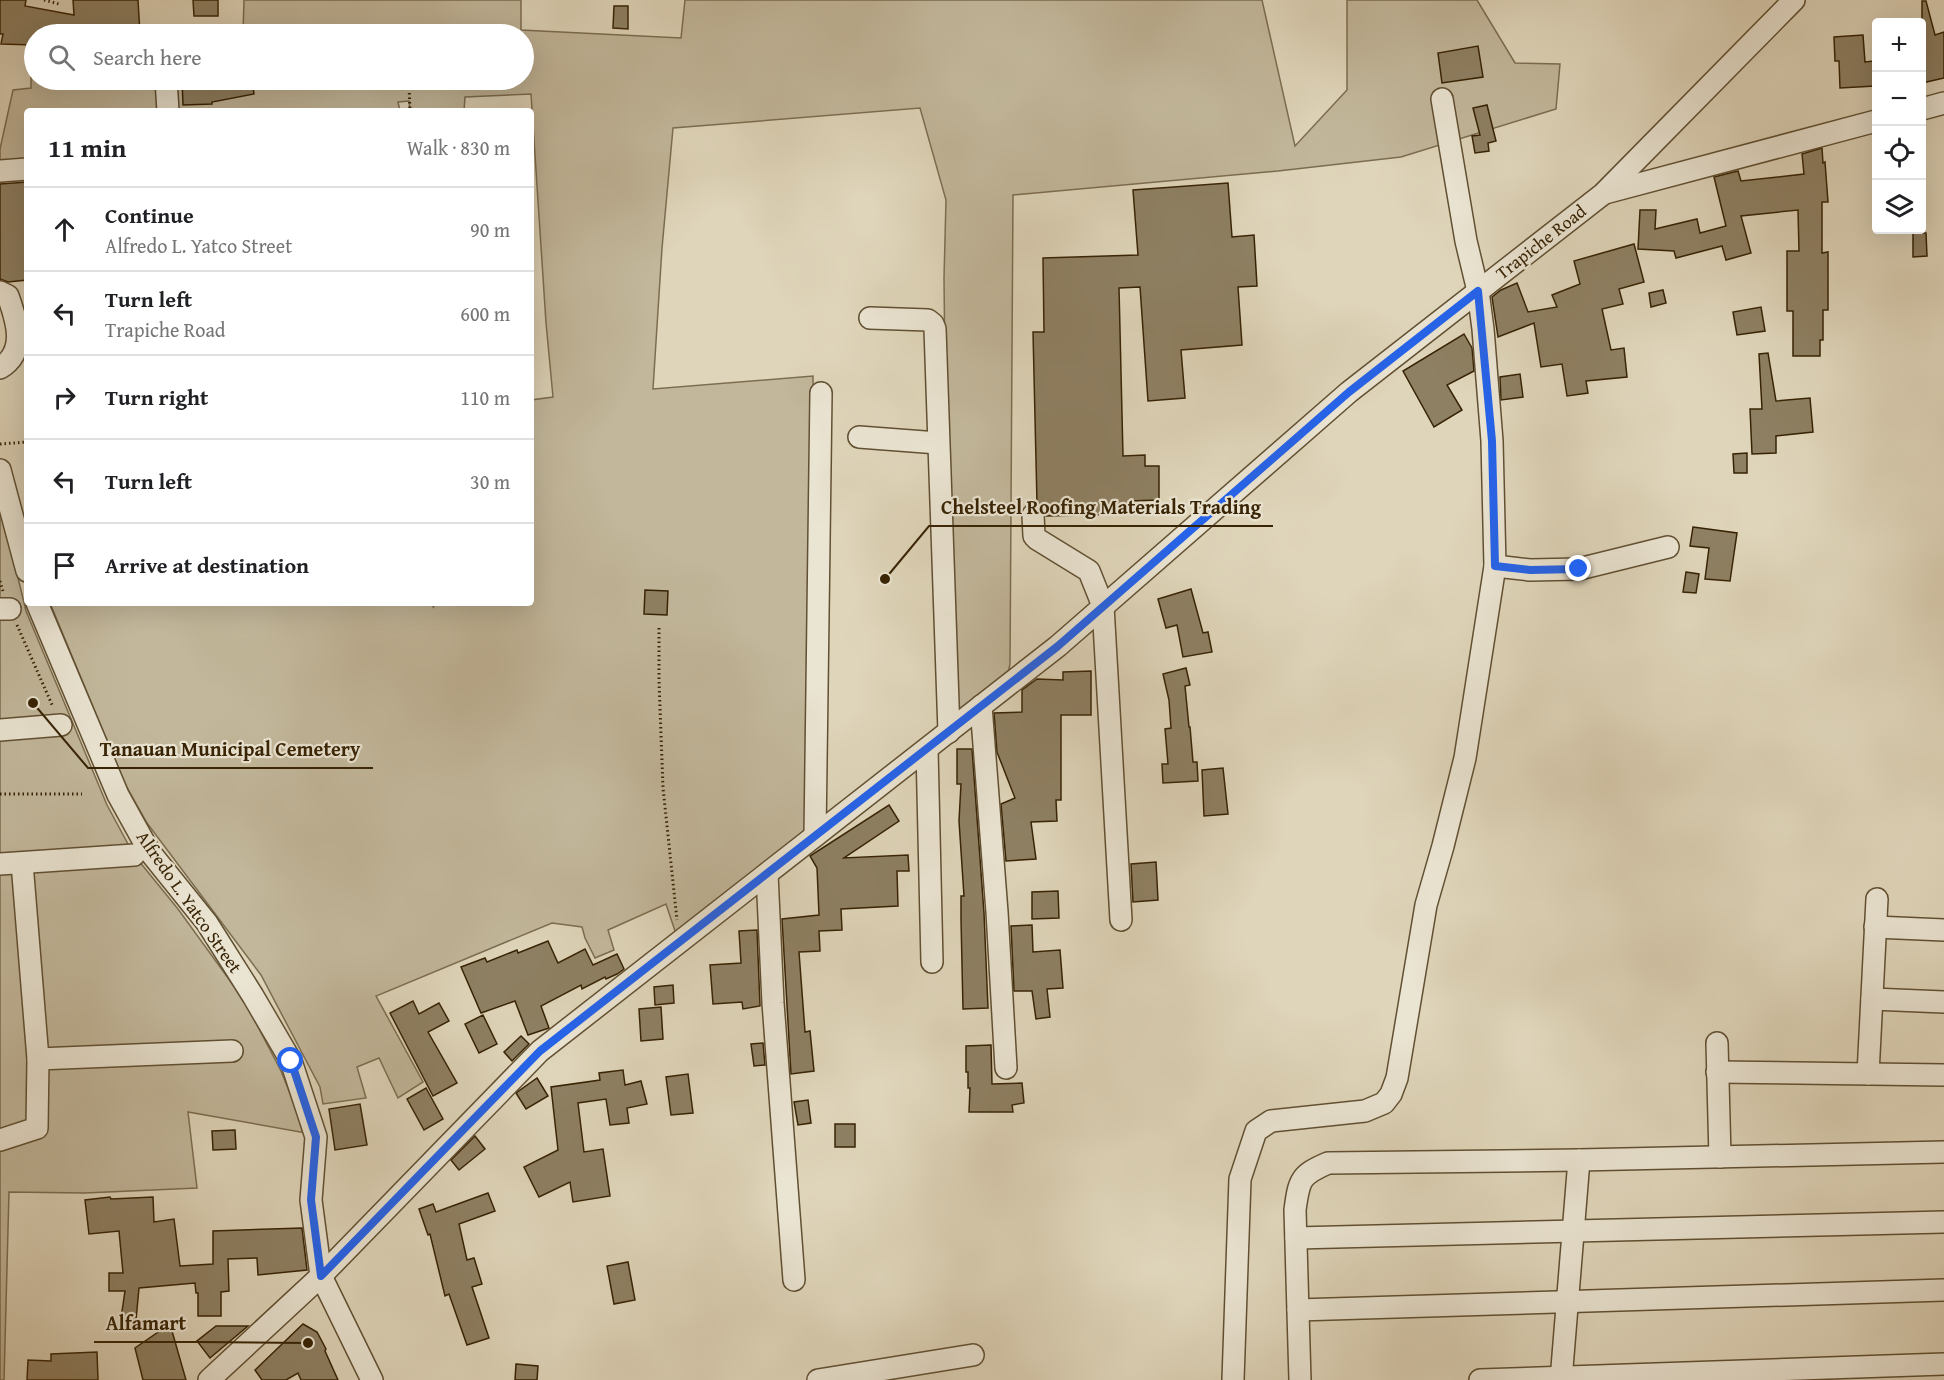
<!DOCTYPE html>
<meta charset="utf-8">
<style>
body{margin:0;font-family:"Gentium Book Plus",serif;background:#f2f2f2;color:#202124}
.controls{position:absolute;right:18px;top:18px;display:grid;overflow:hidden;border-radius:6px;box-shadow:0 6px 24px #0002}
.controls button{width:54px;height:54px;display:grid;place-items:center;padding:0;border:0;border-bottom:2px solid #e0e0e0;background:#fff;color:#202124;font:30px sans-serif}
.stop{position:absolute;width:18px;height:18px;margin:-14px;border:4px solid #2563eb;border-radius:50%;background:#fff}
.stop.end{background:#2563eb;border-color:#fff;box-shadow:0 2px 6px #0008}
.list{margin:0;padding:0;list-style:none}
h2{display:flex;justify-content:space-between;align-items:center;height:78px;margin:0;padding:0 24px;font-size:26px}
h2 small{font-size:20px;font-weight:400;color:#757577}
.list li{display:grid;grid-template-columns:39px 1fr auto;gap:18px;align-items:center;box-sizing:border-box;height:84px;padding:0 24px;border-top:2px solid #e0e0e0}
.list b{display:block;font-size:22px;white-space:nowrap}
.list p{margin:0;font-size:20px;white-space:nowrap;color:#757577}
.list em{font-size:20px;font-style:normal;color:#757577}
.icon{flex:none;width:33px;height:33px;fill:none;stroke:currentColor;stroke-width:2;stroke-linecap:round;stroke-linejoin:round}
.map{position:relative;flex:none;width:1944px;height:1380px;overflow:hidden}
.search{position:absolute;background:#fff;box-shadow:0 6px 24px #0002;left:24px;top:24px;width:510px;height:66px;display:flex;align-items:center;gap:15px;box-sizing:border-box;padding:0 21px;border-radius:33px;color:#757577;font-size:22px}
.panel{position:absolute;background:#fff;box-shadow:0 6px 24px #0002;left:24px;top:108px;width:510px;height:498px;border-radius:6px}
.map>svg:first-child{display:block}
.green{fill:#c2b79b;stroke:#7c6d50;stroke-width:1.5}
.building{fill:#8e8063;stroke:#372304;stroke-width:1.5}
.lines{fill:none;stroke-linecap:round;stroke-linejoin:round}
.minor-casing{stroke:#615032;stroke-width:24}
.path{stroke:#372304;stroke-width:3;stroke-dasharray:1.5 3;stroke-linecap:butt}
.minor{stroke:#eae4d2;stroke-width:21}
.route{stroke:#2563eb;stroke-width:8}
.labels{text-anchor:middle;stroke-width:4.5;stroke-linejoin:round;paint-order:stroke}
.street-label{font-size:18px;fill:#372304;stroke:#eae4d2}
.leader{fill:none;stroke:#372304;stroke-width:2}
.callout-dot{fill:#372304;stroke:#eae4d2;stroke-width:2}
.callout-label{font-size:20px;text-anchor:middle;font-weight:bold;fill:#372304;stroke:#eae4d2;stroke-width:4.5;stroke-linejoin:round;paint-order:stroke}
</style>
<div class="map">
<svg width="1944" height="1380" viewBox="0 0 1944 1380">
<rect width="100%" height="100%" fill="#dfd5ba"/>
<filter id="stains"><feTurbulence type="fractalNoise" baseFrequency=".00333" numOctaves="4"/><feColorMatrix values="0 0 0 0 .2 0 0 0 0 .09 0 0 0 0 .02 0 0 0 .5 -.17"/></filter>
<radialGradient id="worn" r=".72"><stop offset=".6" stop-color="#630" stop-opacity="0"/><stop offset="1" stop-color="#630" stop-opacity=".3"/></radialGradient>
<!-- green -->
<g class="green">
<path d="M244 0H521V30L681 38 685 0H1262L1295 146 1347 90V0H1477L1515 63 1560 64 1556 109 1401 157 1278 171 1013 195 1010 664 1005 687 949 732 944 278 946 200 920 108 673 128 662 248 653 389 813 376 815 826 676 934 666 904 608 930 614 950 595 958 585 938 582 927 552 923 376 996 423 1082 398 1098 379 1058 357 1067 366 1098 323 1104 320 1087 261 975 147 823 125 784 50 603H431L434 608 432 603H531V400L553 397 546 323 531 94 465 97 464 111H410L409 101 398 102 400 111H175L173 80H524V34H243Z"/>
<path d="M31 45H34V80H158L160 111H27V165L0 166V149L13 90 31 88Z"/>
<path d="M0 503 26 611 107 805 134 855 178 909 244 1000 281 1071 306 1133 188 1112 197 1188 85 1193 9 1192 4 1380H0Z"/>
</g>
<!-- building -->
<g class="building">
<path d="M0 0H26L25 6 74 15 73 0H138L140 34H34V45L1 44 3 34H0Z"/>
<path d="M193 0H218V16H194Z"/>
<path d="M1922 1H1926L1935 35 1944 32V78L1922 83Z"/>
<path d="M614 6H628V29L613 28Z"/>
<path d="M1863 35 1865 62 1874 61 1875 86 1840 88 1839 61H1835L1834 37Z"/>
<path d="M1478 46 1483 77 1442 83 1438 53Z"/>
<path d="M182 80H211V87L252 80 254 94 212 102V104L183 105Z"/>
<path d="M1487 105 1496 141 1488 143 1489 151 1475 153 1472 136 1480 135 1473 108Z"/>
<path d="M1822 148 1823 163 1825 162 1828 202H1822V253L1828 252V310H1823V340H1820V356H1793V311H1787V251H1799L1798 210 1741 216 1751 253 1726 260 1722 246 1676 258 1674 251 1638 249 1640 210H1656L1655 229 1697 219 1700 233 1726 226 1714 177 1738 171 1741 181 1804 174 1802 154Z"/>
<path d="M27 182V280L8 282 0 279V184Z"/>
<path d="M1228 183 1232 237 1254 235 1257 286 1238 287 1242 345 1181 350 1185 398 1148 401 1140 287 1119 288 1123 456 1145 455V466H1159V500L1129 501V514L1046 516 1043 508 1037 503 1033 332H1044L1043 258 1138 255 1133 190Z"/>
<path d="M1913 233H1926L1927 256 1913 257Z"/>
<path d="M1634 244 1644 282 1619 289 1623 304 1602 309 1611 350 1624 348 1627 377 1586 381 1588 393 1567 396 1562 364 1541 367 1534 323 1498 337 1492 297 1501 290 1517 283 1528 312 1557 307 1552 295 1580 284 1574 261Z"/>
<path d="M1663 290 1666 303 1651 307 1649 293Z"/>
<path d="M1761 307 1765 331 1737 335 1733 312Z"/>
<path d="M1464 334 1472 348 1474 371 1447 385 1462 410 1434 427 1403 371Z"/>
<path d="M1768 353 1776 401 1810 398 1813 432 1776 436V453L1752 454 1750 409H1762L1759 354Z"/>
<path d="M1520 374 1523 397 1501 400 1500 377Z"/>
<path d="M1747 453V473H1734L1733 454Z"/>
<path d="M1693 527 1737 533 1730 581 1705 579 1709 548 1690 546Z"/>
<path d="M1686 572 1699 574 1696 593 1683 592Z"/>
<path d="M1191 589 1203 633 1208 632 1212 652 1183 657 1177 625 1166 628 1158 599Z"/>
<path d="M645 590 668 591 667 615 644 614Z"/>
<path d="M1186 668 1190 685 1185 686 1189 727H1190L1193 762H1197L1198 781 1163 783 1162 764H1168L1165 729 1171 728 1169 700 1163 674Z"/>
<path d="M1091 671V715H1061V800H1056L1057 821 1031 822 1036 859 1006 861 1001 804 1015 798 997 752 994 713 1022 712V690L1037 679 1063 680V672Z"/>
<path d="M957 749H972L984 913 988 1008 963 1009 961 920V896H964L959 821 961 784H957Z"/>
<path d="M1223 768 1228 814 1204 816 1202 770Z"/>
<path d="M889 805 899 821 844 858 908 855 909 871H897L898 906 841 909 842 930 819 931 820 951 799 952 805 1032 810 1031 814 1071 791 1074 782 919 819 915 817 868 810 856Z"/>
<path d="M1156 862 1158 900 1133 902 1131 864Z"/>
<path d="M1058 891 1059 918 1032 919V892Z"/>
<path d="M1032 925 1033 952 1060 950 1063 988 1047 989 1050 1017 1036 1019 1032 991H1014L1011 926Z"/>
<path d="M757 930 760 1006 743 1009 742 1002 713 1004 710 965 741 963 739 931Z"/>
<path d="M548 941 558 963 585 949 593 965 617 954 624 969 617 974 606 979 605 977 582 989 581 985 541 1006 549 1028 528 1035 515 1001 481 1013 461 967 485 958 487 962 517 950 518 953Z"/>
<path d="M673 985 674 1003 655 1005 654 987Z"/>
<path d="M413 1001 419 1014 439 1003 449 1021 428 1032 457 1083 433 1096 390 1013Z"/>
<path d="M661 1007 663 1039 641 1041 639 1009Z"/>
<path d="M483 1015 497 1044 479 1053 465 1024Z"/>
<path d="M521 1036 529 1044 512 1061 504 1052Z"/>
<path d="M763 1043 765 1065 754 1066 751 1044Z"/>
<path d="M991 1045 992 1084 1022 1083 1024 1103 1012 1105 1013 1112H969L970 1088H968V1072H966V1046Z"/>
<path d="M623 1070 625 1085 641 1081 647 1104 627 1108 629 1123 610 1125 606 1099 578 1103 584 1152 603 1149 610 1196 573 1202 570 1182 539 1197 524 1167 558 1150 551 1087 600 1080 599 1073Z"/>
<path d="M688 1074 693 1113 671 1115 666 1077Z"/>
<path d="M537 1078 548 1096 526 1109 516 1093Z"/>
<path d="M426 1088 443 1119 424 1130 407 1099Z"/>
<path d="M808 1100 811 1123 798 1125 794 1102Z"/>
<path d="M360 1104 367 1145 335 1150 329 1109Z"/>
<rect x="835" y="1124" width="20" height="23"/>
<path d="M235 1130 236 1149 213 1150 212 1131Z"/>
<path d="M475 1136 485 1149 459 1170 451 1160Z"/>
<path d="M488 1193 495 1211 459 1224 467 1260 474 1258 482 1284 472 1287 489 1338 467 1345 449 1294 445 1296 430 1234 428 1235 419 1209 433 1204 436 1212Z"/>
<path d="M110 1197 111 1199 153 1197 154 1222 174 1219 180 1266 213 1264V1231L302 1228 307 1270 258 1275 257 1258 228 1259 229 1291 221 1292V1316H198V1293H196L195 1283 139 1288 136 1320 121 1318 125 1291H109V1273H123L119 1231 89 1234 85 1200Z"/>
<path d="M628 1262 635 1300 614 1304 607 1266Z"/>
<path d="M170 1324 186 1380H143L135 1348Z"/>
<path d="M303 1324 317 1332 326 1349 325 1351 338 1380H301L298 1373 286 1380H262L255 1370Z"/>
<path d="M216 1326H248L210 1358 197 1341Z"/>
<path d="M97 1352 98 1380H27L28 1360 51 1361V1354Z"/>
<path d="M516 1364 538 1366 537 1380H515Z"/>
</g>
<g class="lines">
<defs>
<g id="minor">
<path d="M166 80 168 111"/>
<path d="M1922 109 1944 103"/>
<path d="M0 171 27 169"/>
<path d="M1605 193 1876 121"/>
<path d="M0 292 8 296C17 321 27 352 0 368"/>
<path d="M870 318 928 320 933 324 935 329 949 732"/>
<path d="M859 437 938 443"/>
<path d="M0 470 27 571"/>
<path d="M1033 515 1034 536 1037 539 1089 571 1103 606 1121 920"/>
<path d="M1495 566 1530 570 1579 569 1668 547"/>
<path d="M37 603 118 795 149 851 207 923 253 996 291 1061 316 1137 311 1200 321 1276 372 1380"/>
<path d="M0 609H10"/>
<path d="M981 706 997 912 1006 1068"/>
<path d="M0 730 61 725"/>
<path d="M927 749 932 962"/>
<path d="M815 836 821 393"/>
<path d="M0 864 134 855"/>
<path d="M767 874 773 1003 794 1280"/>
<path d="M1875 927 1944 930"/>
<path d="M1872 999 1944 1002"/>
<path d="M1717 1043 1720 1157"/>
<path d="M38 1059 232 1051"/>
<path d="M1717 1072 1944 1075"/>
<path d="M1868 1074 1877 899"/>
<path d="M0 1140 37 1128 38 1059 22 863"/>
<path d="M1296 1238 1944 1222"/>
<path d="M1298 1310 1944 1290"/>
<path d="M209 1380 321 1276 540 1051 1058 646 1349 392 1603 194 1794 0"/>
<path d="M818 1380 973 1355"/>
<path d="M1233 1380 1240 1179 1256 1131 1271 1121 1365 1111 1384 1103 1391 1094 1397 1078 1426 905 1443 846 1465 758 1495 566 1492 441 1483 329 1478 291 1466 241 1442 99"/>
<path d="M1300 1380 1295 1210C1299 1180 1300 1175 1328 1163L1579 1160 1944 1152"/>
<path d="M1480 1380 1944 1364"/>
<path d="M1561 1380 1579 1160"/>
</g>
</defs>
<!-- minor casing -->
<use href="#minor" class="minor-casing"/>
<!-- path -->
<g class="path">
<path d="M44 0 59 4"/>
<path d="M409 84 410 111"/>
<path d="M0 444 27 442"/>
<path d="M0 581 3 591"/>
<path d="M17 625 53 707"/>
<path d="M659 628V681L663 788 677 920"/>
<path d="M0 794H82"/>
</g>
<!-- minor -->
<use href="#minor" class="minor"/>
</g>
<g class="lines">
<!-- route -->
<path class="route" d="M291 1061 316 1137 311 1200 321 1276 540 1051 1058 646 1349 392 1478 291 1492 441 1495 566 1530 570 1579 569"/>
</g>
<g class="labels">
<!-- street labels -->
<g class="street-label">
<text transform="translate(1541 242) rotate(-38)" y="6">Trapiche Road</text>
<text transform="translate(189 902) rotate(55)" y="6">Alfredo L. Yatco Street</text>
</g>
</g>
<!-- callouts -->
<path class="leader" d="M885 579L929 526H1273M33 703L88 768H373M308 1343L199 1342H94"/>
<g class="callout-dot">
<circle cx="885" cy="579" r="6"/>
<circle cx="33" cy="703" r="6"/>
<circle cx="308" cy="1343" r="6"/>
</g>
<g class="callout-label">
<text x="1101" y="514">Chelsteel Roofing Materials Trading</text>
<text x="230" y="756">Tanauan Municipal Cemetery</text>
<text x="146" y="1330">Alfamart</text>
</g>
<rect width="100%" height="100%" filter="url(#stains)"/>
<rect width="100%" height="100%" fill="url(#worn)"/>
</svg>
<div class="controls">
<button>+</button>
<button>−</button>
<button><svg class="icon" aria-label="locate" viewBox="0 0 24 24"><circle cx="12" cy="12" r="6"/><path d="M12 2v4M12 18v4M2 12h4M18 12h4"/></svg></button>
<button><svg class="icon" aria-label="layers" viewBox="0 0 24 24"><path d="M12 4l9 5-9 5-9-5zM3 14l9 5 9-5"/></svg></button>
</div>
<div class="stop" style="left:291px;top:1061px"></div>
<div class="stop end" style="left:1579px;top:569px"></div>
<div class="search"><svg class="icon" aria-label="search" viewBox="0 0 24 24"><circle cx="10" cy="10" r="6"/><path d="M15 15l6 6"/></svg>Search here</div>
<section class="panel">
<h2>11 min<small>Walk · 830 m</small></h2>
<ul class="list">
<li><svg class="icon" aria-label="ahead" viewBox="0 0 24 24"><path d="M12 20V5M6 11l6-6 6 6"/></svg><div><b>Continue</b><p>Alfredo L. Yatco Street</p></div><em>90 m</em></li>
<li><svg class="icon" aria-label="left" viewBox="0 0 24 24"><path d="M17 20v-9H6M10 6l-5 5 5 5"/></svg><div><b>Turn left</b><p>Trapiche Road</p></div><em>600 m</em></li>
<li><svg class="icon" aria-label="right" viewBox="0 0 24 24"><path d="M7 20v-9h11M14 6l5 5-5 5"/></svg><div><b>Turn right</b></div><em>110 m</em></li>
<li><svg class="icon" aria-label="left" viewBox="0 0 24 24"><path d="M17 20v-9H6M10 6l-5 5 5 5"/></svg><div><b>Turn left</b></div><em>30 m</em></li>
<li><svg class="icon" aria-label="arrive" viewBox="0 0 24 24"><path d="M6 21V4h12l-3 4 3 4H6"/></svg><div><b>Arrive at destination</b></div></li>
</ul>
</section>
</div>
